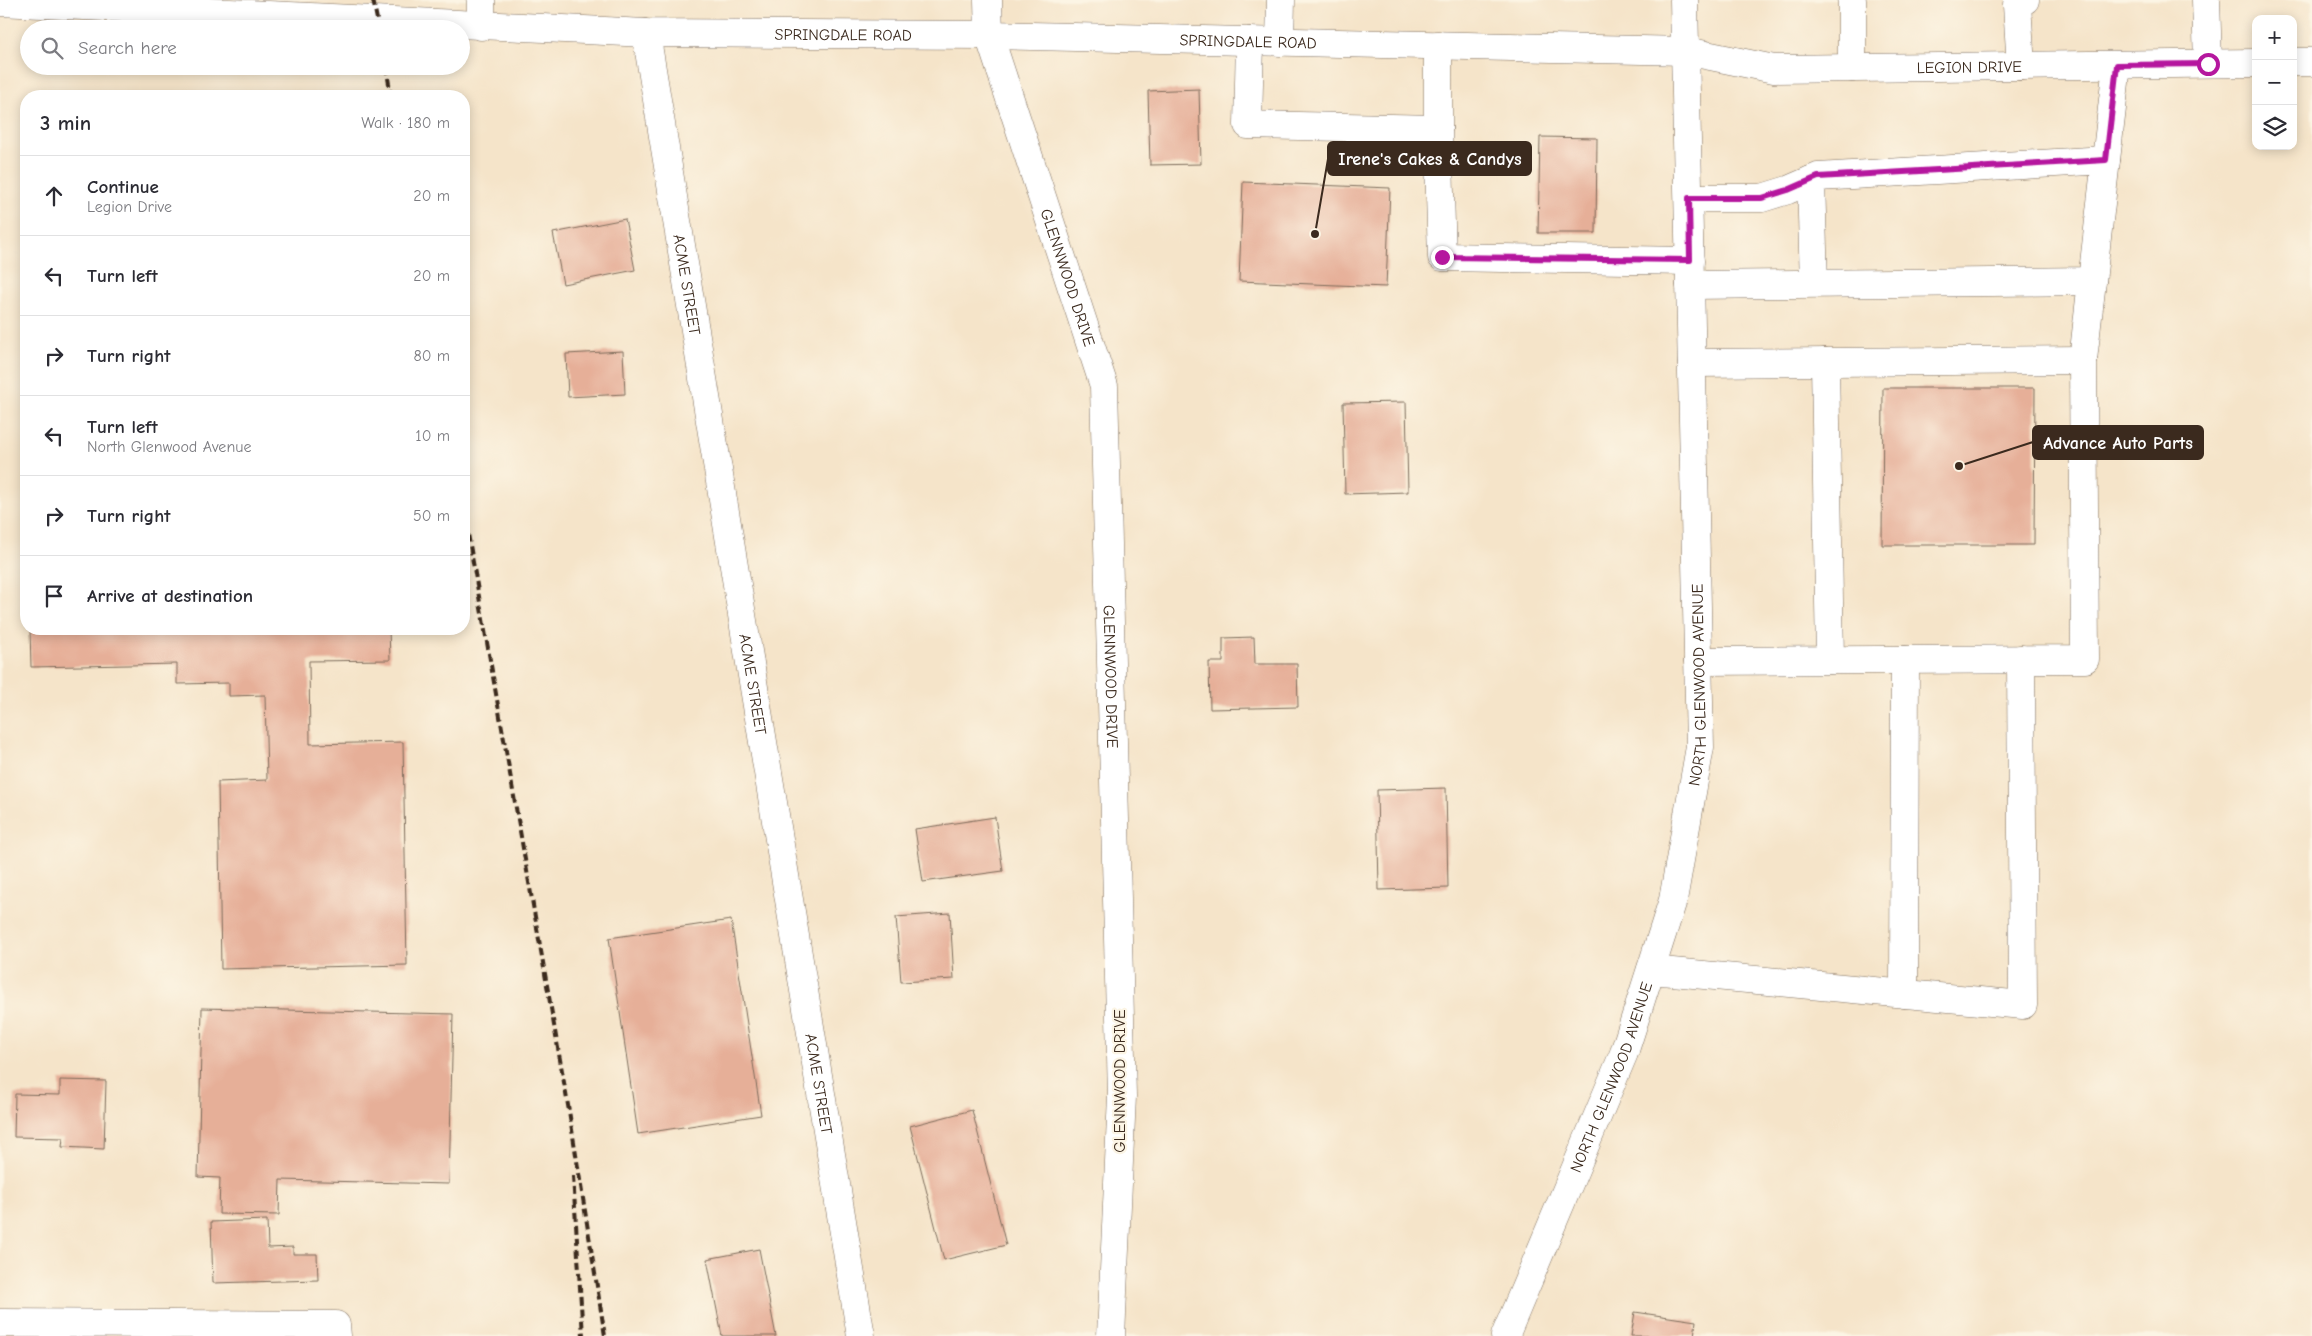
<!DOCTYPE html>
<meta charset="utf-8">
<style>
body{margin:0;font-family:"Comic Neue",sans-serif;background:#f2f2f3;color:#2b2b33}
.controls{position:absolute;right:15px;top:15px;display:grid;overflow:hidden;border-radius:10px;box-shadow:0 2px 12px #0003}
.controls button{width:45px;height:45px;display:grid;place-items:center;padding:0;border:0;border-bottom:1px solid #e1e1e2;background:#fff;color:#2b2b33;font:25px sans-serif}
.stop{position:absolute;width:15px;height:15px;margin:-11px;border:4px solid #b5179e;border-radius:50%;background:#fff}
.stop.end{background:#b5179e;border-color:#fff;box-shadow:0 1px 5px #0008}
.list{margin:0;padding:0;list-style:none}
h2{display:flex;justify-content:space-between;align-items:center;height:65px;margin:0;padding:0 20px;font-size:21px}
h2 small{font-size:16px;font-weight:400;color:#7c7c81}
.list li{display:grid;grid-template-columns:32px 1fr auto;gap:15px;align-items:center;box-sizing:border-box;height:80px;padding:0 20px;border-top:1px solid #e1e1e2}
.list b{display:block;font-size:19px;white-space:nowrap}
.list p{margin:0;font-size:16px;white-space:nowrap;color:#7c7c81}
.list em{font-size:16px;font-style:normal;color:#7c7c81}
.icon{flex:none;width:28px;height:28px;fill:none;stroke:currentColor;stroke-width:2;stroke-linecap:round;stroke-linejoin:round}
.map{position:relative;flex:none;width:2312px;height:1336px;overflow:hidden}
.search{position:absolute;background:#fff;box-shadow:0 2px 12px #0003;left:20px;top:20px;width:450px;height:55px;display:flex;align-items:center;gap:12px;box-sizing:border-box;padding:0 18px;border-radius:28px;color:#7c7c81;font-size:19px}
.panel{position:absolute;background:#fff;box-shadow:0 2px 12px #0003;left:20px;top:90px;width:450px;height:545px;border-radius:20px}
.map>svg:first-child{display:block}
.building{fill:#e6af98}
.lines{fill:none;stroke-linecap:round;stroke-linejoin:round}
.minor-casing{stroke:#7c6b5a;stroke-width:29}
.major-casing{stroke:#7c6b5a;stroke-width:29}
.minor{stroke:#fff;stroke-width:28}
.major{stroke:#fff;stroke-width:28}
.rail{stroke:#3b2a1e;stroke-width:4;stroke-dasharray:8 4;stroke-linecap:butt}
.route{stroke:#b5179e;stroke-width:6}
.labels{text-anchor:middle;stroke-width:4.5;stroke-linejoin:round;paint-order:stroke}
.street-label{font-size:16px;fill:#3b2a1e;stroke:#fcf5e5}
.leader{fill:none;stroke:#3b2a1e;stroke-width:2}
.callout-dot{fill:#3b2a1e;stroke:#fcf5e5;stroke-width:2}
.callout{fill:#3b2a1e;stroke:#3b2a1e;stroke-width:2}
.callout-label{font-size:18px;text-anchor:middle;font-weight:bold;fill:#fff}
</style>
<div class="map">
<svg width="2312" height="1336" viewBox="0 0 2312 1336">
<rect width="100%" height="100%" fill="#fcf5e5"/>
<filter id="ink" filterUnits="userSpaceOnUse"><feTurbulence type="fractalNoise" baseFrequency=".02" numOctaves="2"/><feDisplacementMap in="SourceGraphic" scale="10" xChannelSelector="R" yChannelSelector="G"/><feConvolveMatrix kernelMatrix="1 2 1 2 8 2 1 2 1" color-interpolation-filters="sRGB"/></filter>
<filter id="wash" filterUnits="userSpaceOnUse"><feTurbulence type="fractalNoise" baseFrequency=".0096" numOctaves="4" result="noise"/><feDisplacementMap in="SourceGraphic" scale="20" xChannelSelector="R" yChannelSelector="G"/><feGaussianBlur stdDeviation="1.12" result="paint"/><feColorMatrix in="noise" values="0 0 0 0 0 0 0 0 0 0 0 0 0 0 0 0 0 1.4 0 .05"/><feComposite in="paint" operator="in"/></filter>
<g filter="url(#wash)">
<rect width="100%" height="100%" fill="#f5e4c9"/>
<g id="blocks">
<!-- building -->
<g class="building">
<path d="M1199 89 1201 164 1150 165 1148 91Z"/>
<path d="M1540 137 1597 138 1596 233H1538Z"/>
<path d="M1243 182 1390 188 1386 287 1239 281Z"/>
<path d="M625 219 635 270 563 284 553 233Z"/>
<path d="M623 351 625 394 568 397 566 354Z"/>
<path d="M1883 388H2035L2034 545H1882Z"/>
<path d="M1406 402 1408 492 1345 494 1343 403Z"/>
<path d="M30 629H389L390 660 309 661 310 744 403 742 407 965 221 969 218 782 267 780 265 695 229 696V683L177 684V664L31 667Z"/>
<path d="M1254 637 1255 664H1297L1298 707 1210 709 1209 662H1223V638Z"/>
<path d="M1446 788 1448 888 1379 890 1377 790Z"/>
<path d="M995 817 1003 871 923 882 915 829Z"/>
<path d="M950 913 954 979 901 982 896 917Z"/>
<path d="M731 920 761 1115 638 1134 609 938Z"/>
<path d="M202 1008 453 1014 449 1184 280 1180 279 1215 219 1214 220 1178 198 1177Z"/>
<path d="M60 1080 106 1081 104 1149 62 1147 63 1138 14 1137 15 1094 60 1095Z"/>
<path d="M972 1110 1006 1245 944 1260 910 1126Z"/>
<path d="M267 1220 268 1248 293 1247V1254H317L318 1280 213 1283 211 1222Z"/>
<path d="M759 1249 776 1336H722L707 1259Z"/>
<path d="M1635 1312 1696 1321 1694 1336H1631Z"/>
</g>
</g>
</g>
<g filter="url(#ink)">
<use href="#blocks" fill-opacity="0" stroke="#7c6b5a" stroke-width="1"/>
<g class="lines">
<defs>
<g id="minor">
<path d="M481 0V26"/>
<path id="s1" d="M988 0 989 35 1104 386 1122 1096 1111 1336"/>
<path d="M1852 0V68"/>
<path d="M2206 0 2208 63"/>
<path id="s2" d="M0 2 646 33 989 35 1686 51 1774 69 2256 63"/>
<path id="s3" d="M646 33 861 1336"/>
<path d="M1250 41 1248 125 1438 129V45"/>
<path d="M1280 42 1281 0"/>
<path d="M2293 62H2312"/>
<path d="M2021 66 2017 5 2025 0"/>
<path d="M1438 129 1442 257 1690 261"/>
<path d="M2106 160 2117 65"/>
<path d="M1689 198H1762L1788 190 1811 180"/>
<path d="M1690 285 2092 281 2106 160 1818 177 1811 180 1814 284"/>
<path d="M1825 362 1830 660"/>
<path d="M1692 363 2083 360"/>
<path d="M1698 661 2085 659 2083 360 2092 281"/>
<path d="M1651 970 2023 1005 2021 659"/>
<path d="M1904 994 1905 660"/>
<path d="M0 1323 336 1325 337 1336"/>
</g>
<g id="major">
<path id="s4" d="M1505 1336 1624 1053 1673 900 1700 747 1684 0"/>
</g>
</defs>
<!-- minor casing -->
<use href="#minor" class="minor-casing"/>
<!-- major casing -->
<use href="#major" class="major-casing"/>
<!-- minor -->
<use href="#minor" class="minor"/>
<!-- major -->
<use href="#major" class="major"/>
<!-- rail -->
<g class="rail">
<path d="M373 0 379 29"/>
<path d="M386 66 391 96"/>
<path d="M464 511 569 1111 605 1336"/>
<path d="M573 1176 583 1336"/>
</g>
</g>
</g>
<g class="lines" filter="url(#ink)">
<!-- route -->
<path class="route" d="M1442 257 1690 260 1689 198H1762L1788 190 1818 177 2106 160 2117 65 2208 64"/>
</g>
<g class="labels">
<!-- street labels -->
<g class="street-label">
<text dy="6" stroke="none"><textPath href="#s2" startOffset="844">SPRINGDALE ROAD</textPath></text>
<text dy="6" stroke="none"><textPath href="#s2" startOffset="1249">SPRINGDALE ROAD</textPath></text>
<text dy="6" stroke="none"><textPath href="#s2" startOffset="1972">LEGION DRIVE</textPath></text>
<text dy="6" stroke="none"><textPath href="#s1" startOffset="290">GLENNWOOD DRIVE</textPath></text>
<text dy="6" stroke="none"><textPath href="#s3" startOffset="255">ACME STREET</textPath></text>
<text dy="6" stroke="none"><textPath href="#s1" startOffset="695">GLENNWOOD DRIVE</textPath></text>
<text dy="6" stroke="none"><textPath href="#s3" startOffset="660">ACME STREET</textPath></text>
<text dy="6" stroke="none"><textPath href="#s4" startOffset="685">NORTH GLENWOOD AVENUE</textPath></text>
<text dy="6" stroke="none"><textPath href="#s4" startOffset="280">NORTH GLENWOOD AVENUE</textPath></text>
<text transform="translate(1119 1081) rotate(-90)" y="6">GLENNWOOD DRIVE</text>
<text dy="6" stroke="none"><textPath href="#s3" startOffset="1065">ACME STREET</textPath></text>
</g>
</g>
<!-- callouts -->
<path class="leader" d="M1315 234L1328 159M1959 466L2033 442"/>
<g class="callout-dot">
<circle cx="1315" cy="234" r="5"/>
<circle cx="1959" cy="466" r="5"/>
</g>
<g class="callout">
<rect x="1328" y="142" width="203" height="33" rx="5"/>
<rect x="2033" y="426" width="170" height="33" rx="5"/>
</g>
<g class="callout-label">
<text x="1430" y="165">Irene's Cakes &amp; Candys</text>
<text x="2118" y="449">Advance Auto Parts</text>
</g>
</svg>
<div class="controls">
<button>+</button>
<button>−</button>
<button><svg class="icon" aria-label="layers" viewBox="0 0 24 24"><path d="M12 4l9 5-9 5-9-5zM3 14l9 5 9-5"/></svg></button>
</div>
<div class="stop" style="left:2208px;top:64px"></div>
<div class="stop end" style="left:1442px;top:257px"></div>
<div class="search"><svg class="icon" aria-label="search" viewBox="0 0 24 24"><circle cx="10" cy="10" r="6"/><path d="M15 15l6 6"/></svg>Search here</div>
<section class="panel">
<h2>3 min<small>Walk · 180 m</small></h2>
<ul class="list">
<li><svg class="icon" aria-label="ahead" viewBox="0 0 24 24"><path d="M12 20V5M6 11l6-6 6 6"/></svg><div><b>Continue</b><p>Legion Drive</p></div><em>20 m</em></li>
<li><svg class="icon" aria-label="left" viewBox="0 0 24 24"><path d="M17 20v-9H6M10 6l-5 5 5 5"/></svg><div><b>Turn left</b></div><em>20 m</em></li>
<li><svg class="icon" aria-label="right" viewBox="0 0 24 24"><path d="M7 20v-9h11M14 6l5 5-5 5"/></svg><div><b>Turn right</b></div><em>80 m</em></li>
<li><svg class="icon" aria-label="left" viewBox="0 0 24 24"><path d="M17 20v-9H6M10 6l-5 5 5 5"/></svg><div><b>Turn left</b><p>North Glenwood Avenue</p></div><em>10 m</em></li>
<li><svg class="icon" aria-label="right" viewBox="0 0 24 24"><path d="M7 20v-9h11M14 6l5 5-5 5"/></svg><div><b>Turn right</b></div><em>50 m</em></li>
<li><svg class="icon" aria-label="arrive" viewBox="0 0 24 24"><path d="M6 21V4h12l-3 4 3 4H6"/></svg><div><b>Arrive at destination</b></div></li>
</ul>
</section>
</div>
